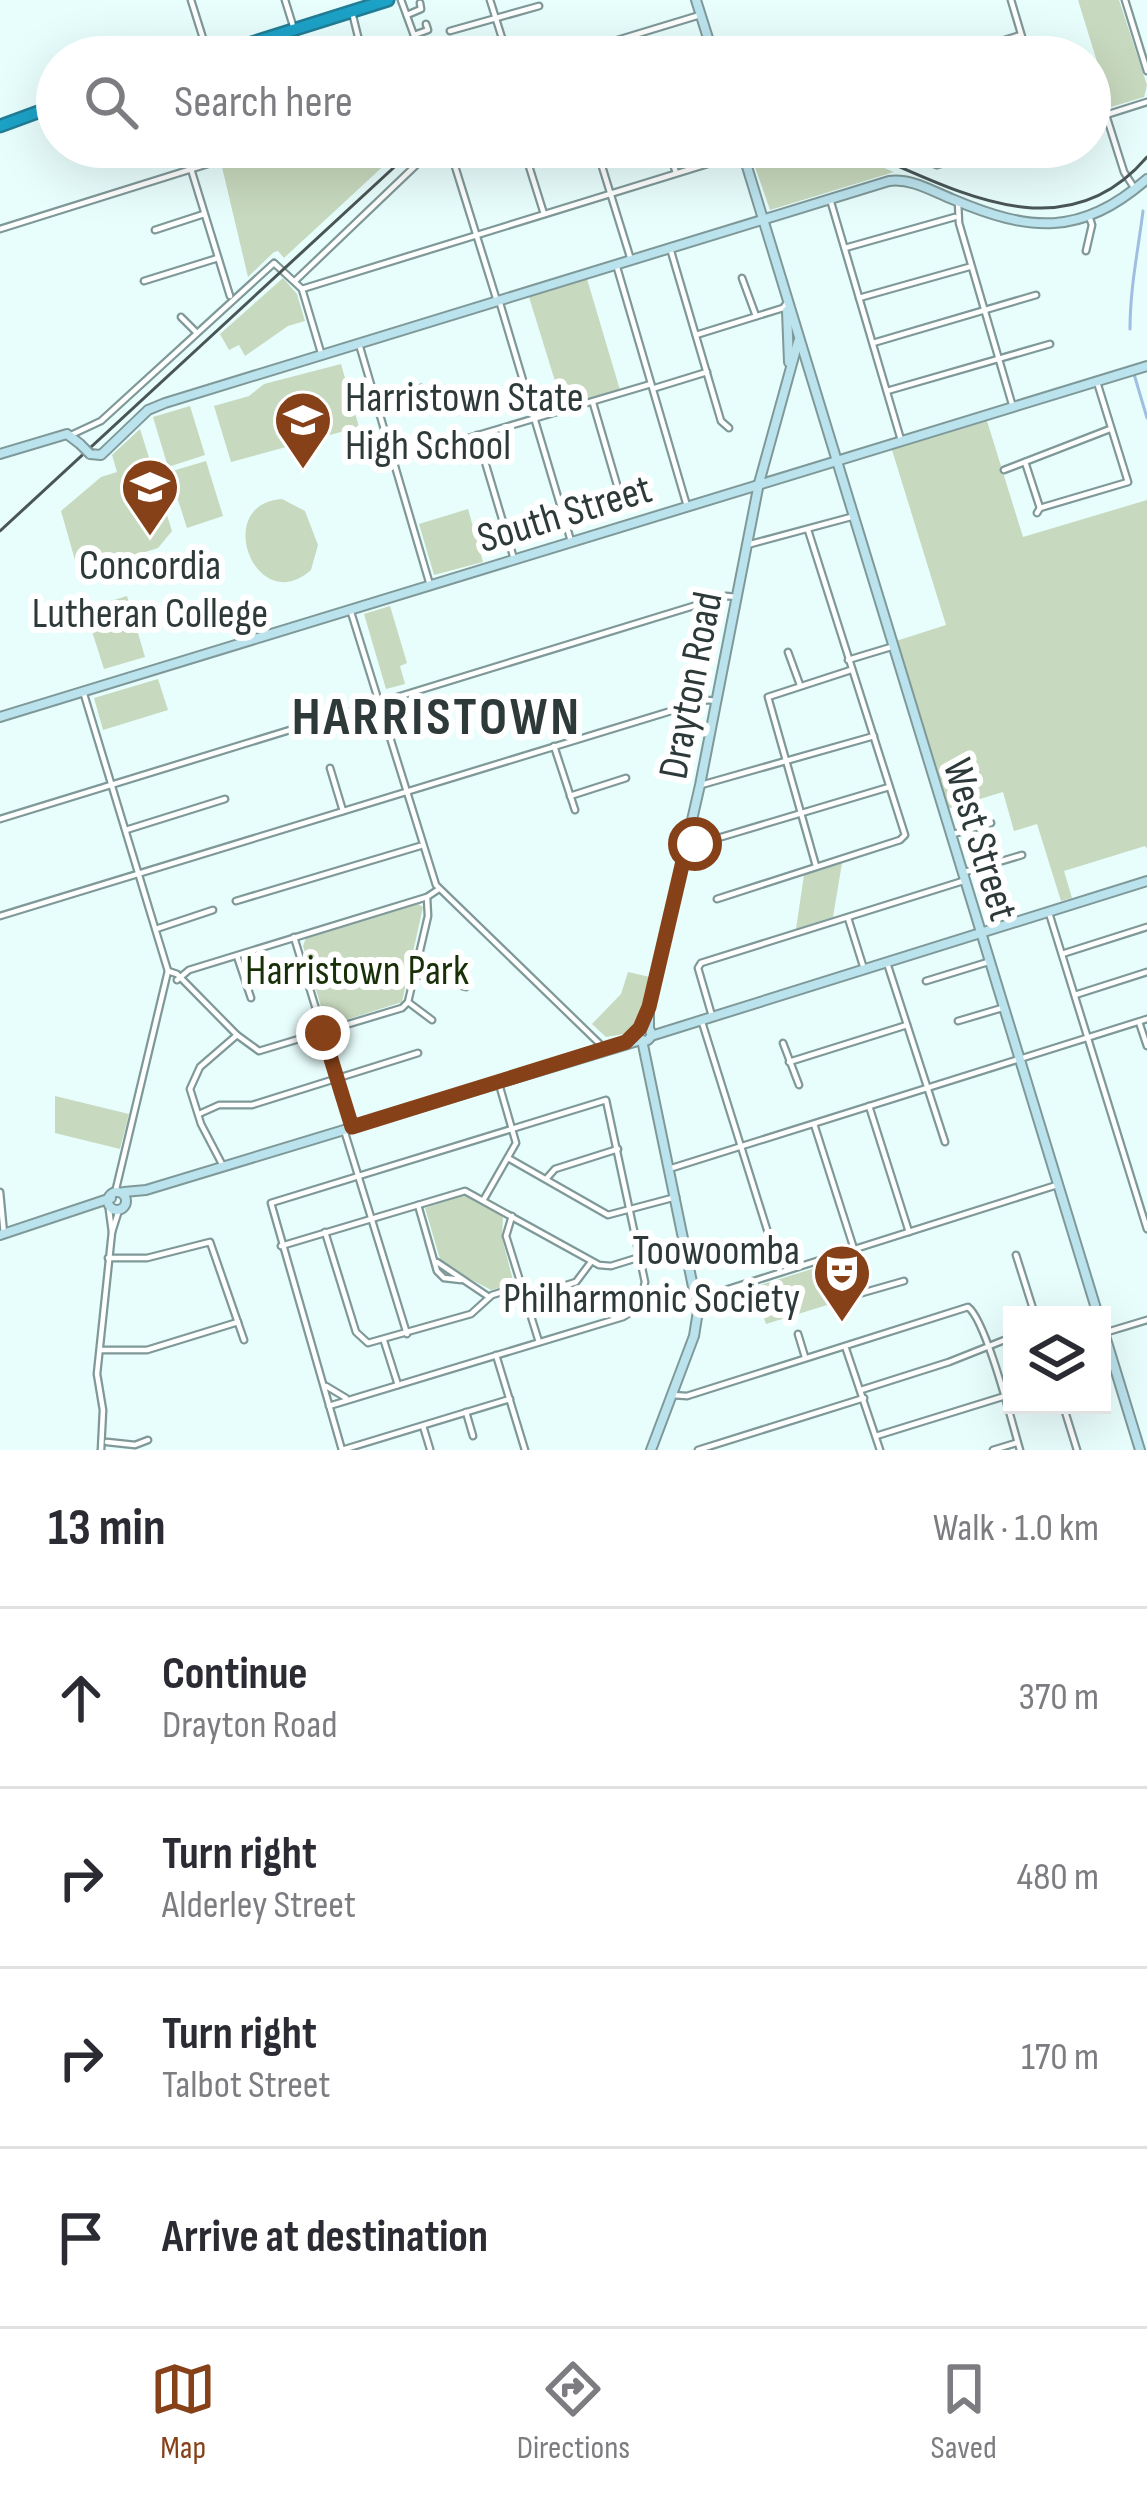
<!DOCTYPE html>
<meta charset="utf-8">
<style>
body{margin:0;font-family:"Sofia Sans Condensed",sans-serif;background:#f2f2f3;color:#2b2b33}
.controls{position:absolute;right:36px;bottom:36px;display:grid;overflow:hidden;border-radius:0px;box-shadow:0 12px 48px #0002}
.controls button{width:108px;height:108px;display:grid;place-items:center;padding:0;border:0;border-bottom:3px solid #e1e1e2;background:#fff;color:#2b2b33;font:60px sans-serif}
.stop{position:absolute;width:36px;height:36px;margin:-27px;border:9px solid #864119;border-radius:50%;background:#fff}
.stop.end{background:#864119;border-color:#fff;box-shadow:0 3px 12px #0008}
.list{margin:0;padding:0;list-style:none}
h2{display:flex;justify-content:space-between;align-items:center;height:156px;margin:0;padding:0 48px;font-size:51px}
h2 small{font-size:39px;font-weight:400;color:#7c7c81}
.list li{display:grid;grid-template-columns:78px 1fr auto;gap:36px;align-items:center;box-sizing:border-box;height:180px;padding:0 48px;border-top:3px solid #e1e1e2}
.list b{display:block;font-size:45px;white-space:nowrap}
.list p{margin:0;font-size:39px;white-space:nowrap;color:#7c7c81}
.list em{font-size:39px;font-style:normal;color:#7c7c81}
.icon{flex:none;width:66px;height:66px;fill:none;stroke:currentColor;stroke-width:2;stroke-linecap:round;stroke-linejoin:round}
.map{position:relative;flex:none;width:1147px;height:1450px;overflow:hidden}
.search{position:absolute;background:#fff;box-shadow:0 12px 48px #0002;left:36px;right:36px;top:36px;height:132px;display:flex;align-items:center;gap:30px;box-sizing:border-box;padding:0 42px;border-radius:66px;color:#7c7c81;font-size:45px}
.sheet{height:876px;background:#fff}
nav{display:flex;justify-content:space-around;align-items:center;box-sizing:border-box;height:168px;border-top:3px solid #e1e1e2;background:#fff;font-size:33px;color:#7c7c81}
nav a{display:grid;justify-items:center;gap:6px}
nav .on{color:#864119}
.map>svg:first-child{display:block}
.green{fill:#c7d9be}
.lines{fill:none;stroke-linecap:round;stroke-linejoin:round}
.stream{stroke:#a0bee1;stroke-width:3}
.street-casing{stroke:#7f9998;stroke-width:9}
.secondary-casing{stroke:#7f9998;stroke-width:12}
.highway-casing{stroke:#227d95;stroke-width:15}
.street{stroke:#fff;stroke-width:4.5}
.secondary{stroke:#bbe3ee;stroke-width:8}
.highway{stroke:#1ca2c7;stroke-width:10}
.rail{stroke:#4a5656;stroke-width:3}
.secondary-bridge-casing{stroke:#7f9998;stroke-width:12;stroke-linecap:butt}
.secondary-bridge{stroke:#bbe3ee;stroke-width:8}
.route{stroke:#864119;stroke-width:15}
.labels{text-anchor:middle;stroke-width:12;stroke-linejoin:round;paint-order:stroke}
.poi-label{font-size:42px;fill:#2e3939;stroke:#fff;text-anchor:start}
.street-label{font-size:42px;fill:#2e3939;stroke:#fff}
.park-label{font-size:42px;fill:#183007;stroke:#fff}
.district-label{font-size:54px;font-weight:bold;letter-spacing:3px;fill:#2e3939;stroke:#fff}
</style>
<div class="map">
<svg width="1147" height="1450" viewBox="0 0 1147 1450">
<rect width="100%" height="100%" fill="#e8fefd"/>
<!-- green -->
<g class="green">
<path d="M1078 0H1119L1147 85 1144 97 1111 107Z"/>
<path d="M286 147H404L284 258 278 251 274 252 248 277 222 167Z"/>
<path d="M785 147H833L894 172 770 210 753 161 786 151Z"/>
<path d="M283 278 297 294 305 321 288 326 245 356 239 345 229 350 220 334Z"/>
<path d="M587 279 620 390 563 407 529 297Z"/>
<path d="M341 364 359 427 231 462 214 406 249 396 264 384Z"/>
<path d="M190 406 205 455 168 467 153 417Z"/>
<path d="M987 421 1023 537 1147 500V849L1145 846 1064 871 1072 898 1061 901 1037 824 1014 831 1003 792 947 809 896 641 946 625 892 450Z"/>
<path d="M140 429 172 531 158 548 91 569 92 578 81 581 61 511 101 477 117 472 112 455Z"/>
<path d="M206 461 223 516 187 528 169 472Z"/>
<path d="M282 499 305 511 318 545 311 570C256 619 211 504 282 499Z"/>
<path d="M468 509 483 562 434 575 419 524Z"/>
<path d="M127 596 145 657 104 669 85 609Z"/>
<path d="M390 606 407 663 400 666 405 684 386 689 364 614Z"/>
<path d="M158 679 168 710 103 730 94 698Z"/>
<path d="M842 863 833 917 796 929 804 875Z"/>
<path d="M418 904 423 907 402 1002 333 1024 325 1020 303 946 306 938Z"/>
<path d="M628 972 650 977 641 1017 631 1033 606 1037 592 1024 621 994Z"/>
<path d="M55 1096 129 1114 120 1149 55 1133Z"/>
<path d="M464 1195 503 1215 502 1238 514 1284 491 1290 444 1265 440 1259 425 1208Z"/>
<path d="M828 1264 840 1301 766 1324 754 1287Z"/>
</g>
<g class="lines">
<!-- stream -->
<g class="stream">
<path d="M1130 329C1130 288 1138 251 1143 211"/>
<path d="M1134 374 1147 418"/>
</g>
<defs>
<g id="street">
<path d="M191 0 207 51"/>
<path d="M285 0 294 29"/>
<path d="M401 0 419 49 432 45"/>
<path d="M490 0 508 57"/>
<path d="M1011 0 1028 57"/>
<path d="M1125 0 1147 71"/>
<path d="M352 12 363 57"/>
<path d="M407 15 421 9 420 3"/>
<path d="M450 31 539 6"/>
<path d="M414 35 428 30 426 24"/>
<path d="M234 42 239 57"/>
<path d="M391 47 394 57"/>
<path d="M544 57 588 49 700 15"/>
<path d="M949 57 1021 35"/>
<path d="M1106 115 1124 172 1135 189"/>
<path d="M1090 120 1147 102"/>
<path d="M449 147 497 301"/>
<path d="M523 147 544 214"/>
<path d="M596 147 631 260"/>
<path d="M668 147 676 173"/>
<path d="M887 147 937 165 999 147"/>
<path d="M191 169 230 296"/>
<path d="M830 199 901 440"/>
<path d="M958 202 959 223 1012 404"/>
<path d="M0 229 262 147"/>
<path d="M155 230 204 214"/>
<path d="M670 248 721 421 729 428"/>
<path d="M845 248 955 217"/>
<path d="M1086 251 1092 225 1089 216"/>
<path d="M616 264 687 506"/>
<path d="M742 278 756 316"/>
<path d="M296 280 435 147"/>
<path d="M144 281 218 258"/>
<path d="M302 289 743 153"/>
<path d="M859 298 969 267"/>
<path d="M499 300 571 541"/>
<path d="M181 317 196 332"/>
<path d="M696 335 783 308 786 304"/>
<path d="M873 343 1036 295"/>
<path d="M359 344 430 585"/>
<path d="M655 388 707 372"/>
<path d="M887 391 1050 344"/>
<path d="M377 402 421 388"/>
<path d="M593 403 617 485"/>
<path d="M71 435 101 421 274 263 302 289 322 356"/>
<path d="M477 435 514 559"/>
<path d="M394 460 651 384"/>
<path d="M1025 462 1040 508 1037 513"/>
<path d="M1004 470 1110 429"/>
<path d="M1040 508 1128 482 1097 382"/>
<path d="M747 545 851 517"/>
<path d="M350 609 436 885 605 1049"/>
<path d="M788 652 800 685"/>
<path d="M848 660 891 647"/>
<path d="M83 691 168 971 115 1193"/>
<path d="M554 746 575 810"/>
<path d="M330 768 343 811"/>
<path d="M701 785 874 736"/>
<path d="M570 796 626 778"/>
<path d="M0 819 726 596 737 597"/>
<path d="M126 830 225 799"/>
<path d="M950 835 991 823"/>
<path d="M687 844H698L889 787"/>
<path d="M816 866 768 697 851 670"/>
<path d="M965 872 1022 855"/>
<path d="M717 899 900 840 905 835 808 530"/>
<path d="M236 901 420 846"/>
<path d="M1049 913 1147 1229"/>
<path d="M0 916 707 700 717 701"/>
<path d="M848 918 864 969"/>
<path d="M156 929 213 910"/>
<path d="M294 937 352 1127"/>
<path d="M1062 954 1147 927"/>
<path d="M237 956 251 998"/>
<path d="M888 966 945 1142"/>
<path d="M168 971 177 974 237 1035 259 1051 402 1008 408 1002"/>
<path d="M414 974 466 987"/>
<path d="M177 980 189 970 427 897 439 889"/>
<path d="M926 981 988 962"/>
<path d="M1075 995 1147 972"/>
<path d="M408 1002 428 916 427 897"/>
<path d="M408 1002 432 1020"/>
<path d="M712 1016 698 968 701 963 963 881"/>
<path d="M701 1019 780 1271"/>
<path d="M958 1021 1002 1008"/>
<path d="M1139 1022 1147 1046"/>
<path d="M783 1043 799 1085"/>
<path d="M789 1062 907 1025"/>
<path d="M869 1106 909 1232"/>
<path d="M199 1114 219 1105H252L418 1053"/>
<path d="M814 1124 854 1249"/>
<path d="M345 1133 407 1334"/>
<path d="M508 1158 608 1215 676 1197"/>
<path d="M223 1166 201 1124 190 1089 200 1067 237 1035"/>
<path d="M672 1168 1147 1019"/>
<path d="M547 1178 555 1169 618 1149"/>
<path d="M0 1192 4 1234"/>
<path d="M484 1199 516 1143 499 1084"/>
<path d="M418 1205 437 1271 444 1278 461 1280"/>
<path d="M512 1216 506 1236 539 1342"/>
<path d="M112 1232 119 1210"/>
<path d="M325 1232 356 1332 368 1343 471 1314 492 1295 521 1286"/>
<path d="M281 1246 465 1191 599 1265 611 1266 640 1257"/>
<path d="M1016 1255 1035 1315"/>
<path d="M108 1258H147L210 1242 244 1340"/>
<path d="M832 1258 848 1297 904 1281"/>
<path d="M437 1262 489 1297"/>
<path d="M525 1298 576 1282 591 1262"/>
<path d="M697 1299 1057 1185"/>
<path d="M1104 1333 1147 1320"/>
<path d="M798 1334 805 1357"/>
<path d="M384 1341 398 1385"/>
<path d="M846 1349 880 1450"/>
<path d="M101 1350H147L238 1322"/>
<path d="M496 1355 525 1450"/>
<path d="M326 1386 346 1398"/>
<path d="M861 1390 949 1362 1012 1337"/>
<path d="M672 1395 687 1396 968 1307C986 1320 1012 1423 1020 1450"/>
<path d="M1063 1405 1077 1450"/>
<path d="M329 1406 623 1317 639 1307 645 1282 606 1100 271 1203 342 1450"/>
<path d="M466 1412 473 1436"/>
<path d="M423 1426 430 1449"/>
<path d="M876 1436 1002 1397"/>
<path d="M107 1442 135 1445 148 1440"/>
<path d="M101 1450 103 1410 97 1374 112 1232 109 1210"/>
<path d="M342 1450 510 1399"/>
<path d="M698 1450 864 1398"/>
<path d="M993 1450 1016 1443"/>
</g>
<g id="secondary">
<path d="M696 0 714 57"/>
<path d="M741 147 1098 1315"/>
<path d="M787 311 789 362"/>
<path d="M0 454 67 434 80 444"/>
<path d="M90 454 101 455 148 410 165 403 889 181C911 178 932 191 952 199 1030 232 1080 237 1147 179"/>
<path d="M0 717 1147 366"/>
<circle cx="644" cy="1034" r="7"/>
<path d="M649 1029V1007L700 785 759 483 798 342"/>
<path d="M651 1036 1147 881"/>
<path d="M642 1040 698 1311 694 1336 651 1450"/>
<circle cx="117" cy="1201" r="9"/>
<path d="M124 1192 146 1190 641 1040"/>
<path d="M0 1235 111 1198"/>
<path d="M1102 1326 1140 1450"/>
</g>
<g id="highway">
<path d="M187 57 212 49"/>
<path d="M207 57 388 0"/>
<path d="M0 126 57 105"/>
</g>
</defs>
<!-- street casing -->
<use href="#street" class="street-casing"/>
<!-- secondary casing -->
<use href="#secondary" class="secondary-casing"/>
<!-- highway casing -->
<use href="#highway" class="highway-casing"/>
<!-- street -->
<use href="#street" class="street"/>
<!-- secondary -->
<use href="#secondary" class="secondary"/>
<!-- highway -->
<use href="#highway" class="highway"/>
<!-- rail -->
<g class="rail">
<path d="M854 147C949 186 1062 257 1147 157"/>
<path d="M0 531 416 147"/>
</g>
<defs>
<path id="secondary-bridge" d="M80 444 90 454"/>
</defs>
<!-- secondary-bridge casing -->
<use href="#secondary-bridge" class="secondary-bridge-casing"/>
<!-- secondary-bridge -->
<use href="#secondary-bridge" class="secondary-bridge"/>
</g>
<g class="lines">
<!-- route -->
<path class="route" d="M323 1033 352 1127 626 1042 640 1028 649 1007 687 844H695"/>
</g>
<!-- icons -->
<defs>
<symbol id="school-pin" viewBox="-11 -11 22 30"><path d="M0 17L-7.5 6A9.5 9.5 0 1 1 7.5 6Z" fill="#864119" stroke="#fff"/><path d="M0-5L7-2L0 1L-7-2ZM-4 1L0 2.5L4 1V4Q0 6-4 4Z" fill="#fff"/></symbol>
<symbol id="theatre-pin" viewBox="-11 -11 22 30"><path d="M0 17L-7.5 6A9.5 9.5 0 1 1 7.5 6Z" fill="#864119" stroke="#fff"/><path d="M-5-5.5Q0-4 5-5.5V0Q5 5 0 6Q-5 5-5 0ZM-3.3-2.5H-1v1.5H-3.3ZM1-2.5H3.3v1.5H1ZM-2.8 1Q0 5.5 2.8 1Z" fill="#fff"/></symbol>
</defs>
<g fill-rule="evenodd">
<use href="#school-pin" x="270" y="387" width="66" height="90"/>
<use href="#school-pin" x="117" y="454" width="66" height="90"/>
<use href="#theatre-pin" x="809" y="1240" width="66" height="90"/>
</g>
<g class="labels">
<!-- poi labels -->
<g class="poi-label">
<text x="345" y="411">Harristown State<tspan x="345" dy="48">High School</tspan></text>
<text x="150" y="579" text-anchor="middle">Concordia<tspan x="150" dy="48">Lutheran College</tspan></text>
<text x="800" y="1264" text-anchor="end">Toowoomba<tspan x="800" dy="48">Philharmonic Society</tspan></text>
</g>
<!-- street labels -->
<g class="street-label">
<text transform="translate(564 512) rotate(-17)" y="15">South Street</text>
<text transform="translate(689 685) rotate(-79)" y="15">Drayton Road</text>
<text transform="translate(982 839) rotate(73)" y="15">West Street</text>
</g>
<!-- park labels -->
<g class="park-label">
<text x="357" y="984">Harristown Park</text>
</g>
<!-- district labels -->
<g class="district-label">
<text x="437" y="734">HARRISTOWN</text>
</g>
</g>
</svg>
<div class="controls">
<button><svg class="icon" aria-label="layers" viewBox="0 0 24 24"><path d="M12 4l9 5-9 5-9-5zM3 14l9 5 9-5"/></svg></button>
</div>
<div class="stop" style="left:695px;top:844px"></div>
<div class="stop end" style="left:323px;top:1033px"></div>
<div class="search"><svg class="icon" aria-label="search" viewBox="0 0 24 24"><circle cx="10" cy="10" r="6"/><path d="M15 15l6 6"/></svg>Search here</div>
</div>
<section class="sheet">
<h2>13 min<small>Walk · 1.0 km</small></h2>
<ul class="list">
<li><svg class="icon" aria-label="ahead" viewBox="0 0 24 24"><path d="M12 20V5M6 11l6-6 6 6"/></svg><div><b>Continue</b><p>Drayton Road</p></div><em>370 m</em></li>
<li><svg class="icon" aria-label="right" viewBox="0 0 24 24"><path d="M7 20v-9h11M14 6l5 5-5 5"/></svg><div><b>Turn right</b><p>Alderley Street</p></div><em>480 m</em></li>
<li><svg class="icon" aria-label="right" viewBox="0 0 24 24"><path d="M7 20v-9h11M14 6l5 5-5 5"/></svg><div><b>Turn right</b><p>Talbot Street</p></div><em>170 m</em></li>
<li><svg class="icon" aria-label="arrive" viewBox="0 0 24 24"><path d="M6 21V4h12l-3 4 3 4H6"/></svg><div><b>Arrive at destination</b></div></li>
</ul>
</section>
<nav>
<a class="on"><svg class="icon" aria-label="map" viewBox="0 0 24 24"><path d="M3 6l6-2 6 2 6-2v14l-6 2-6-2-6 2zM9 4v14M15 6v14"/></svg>Map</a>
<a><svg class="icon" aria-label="directions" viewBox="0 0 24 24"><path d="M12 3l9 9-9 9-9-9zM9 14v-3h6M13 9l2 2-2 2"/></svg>Directions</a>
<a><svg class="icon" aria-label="saved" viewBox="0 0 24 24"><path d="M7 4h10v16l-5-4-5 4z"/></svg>Saved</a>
</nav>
